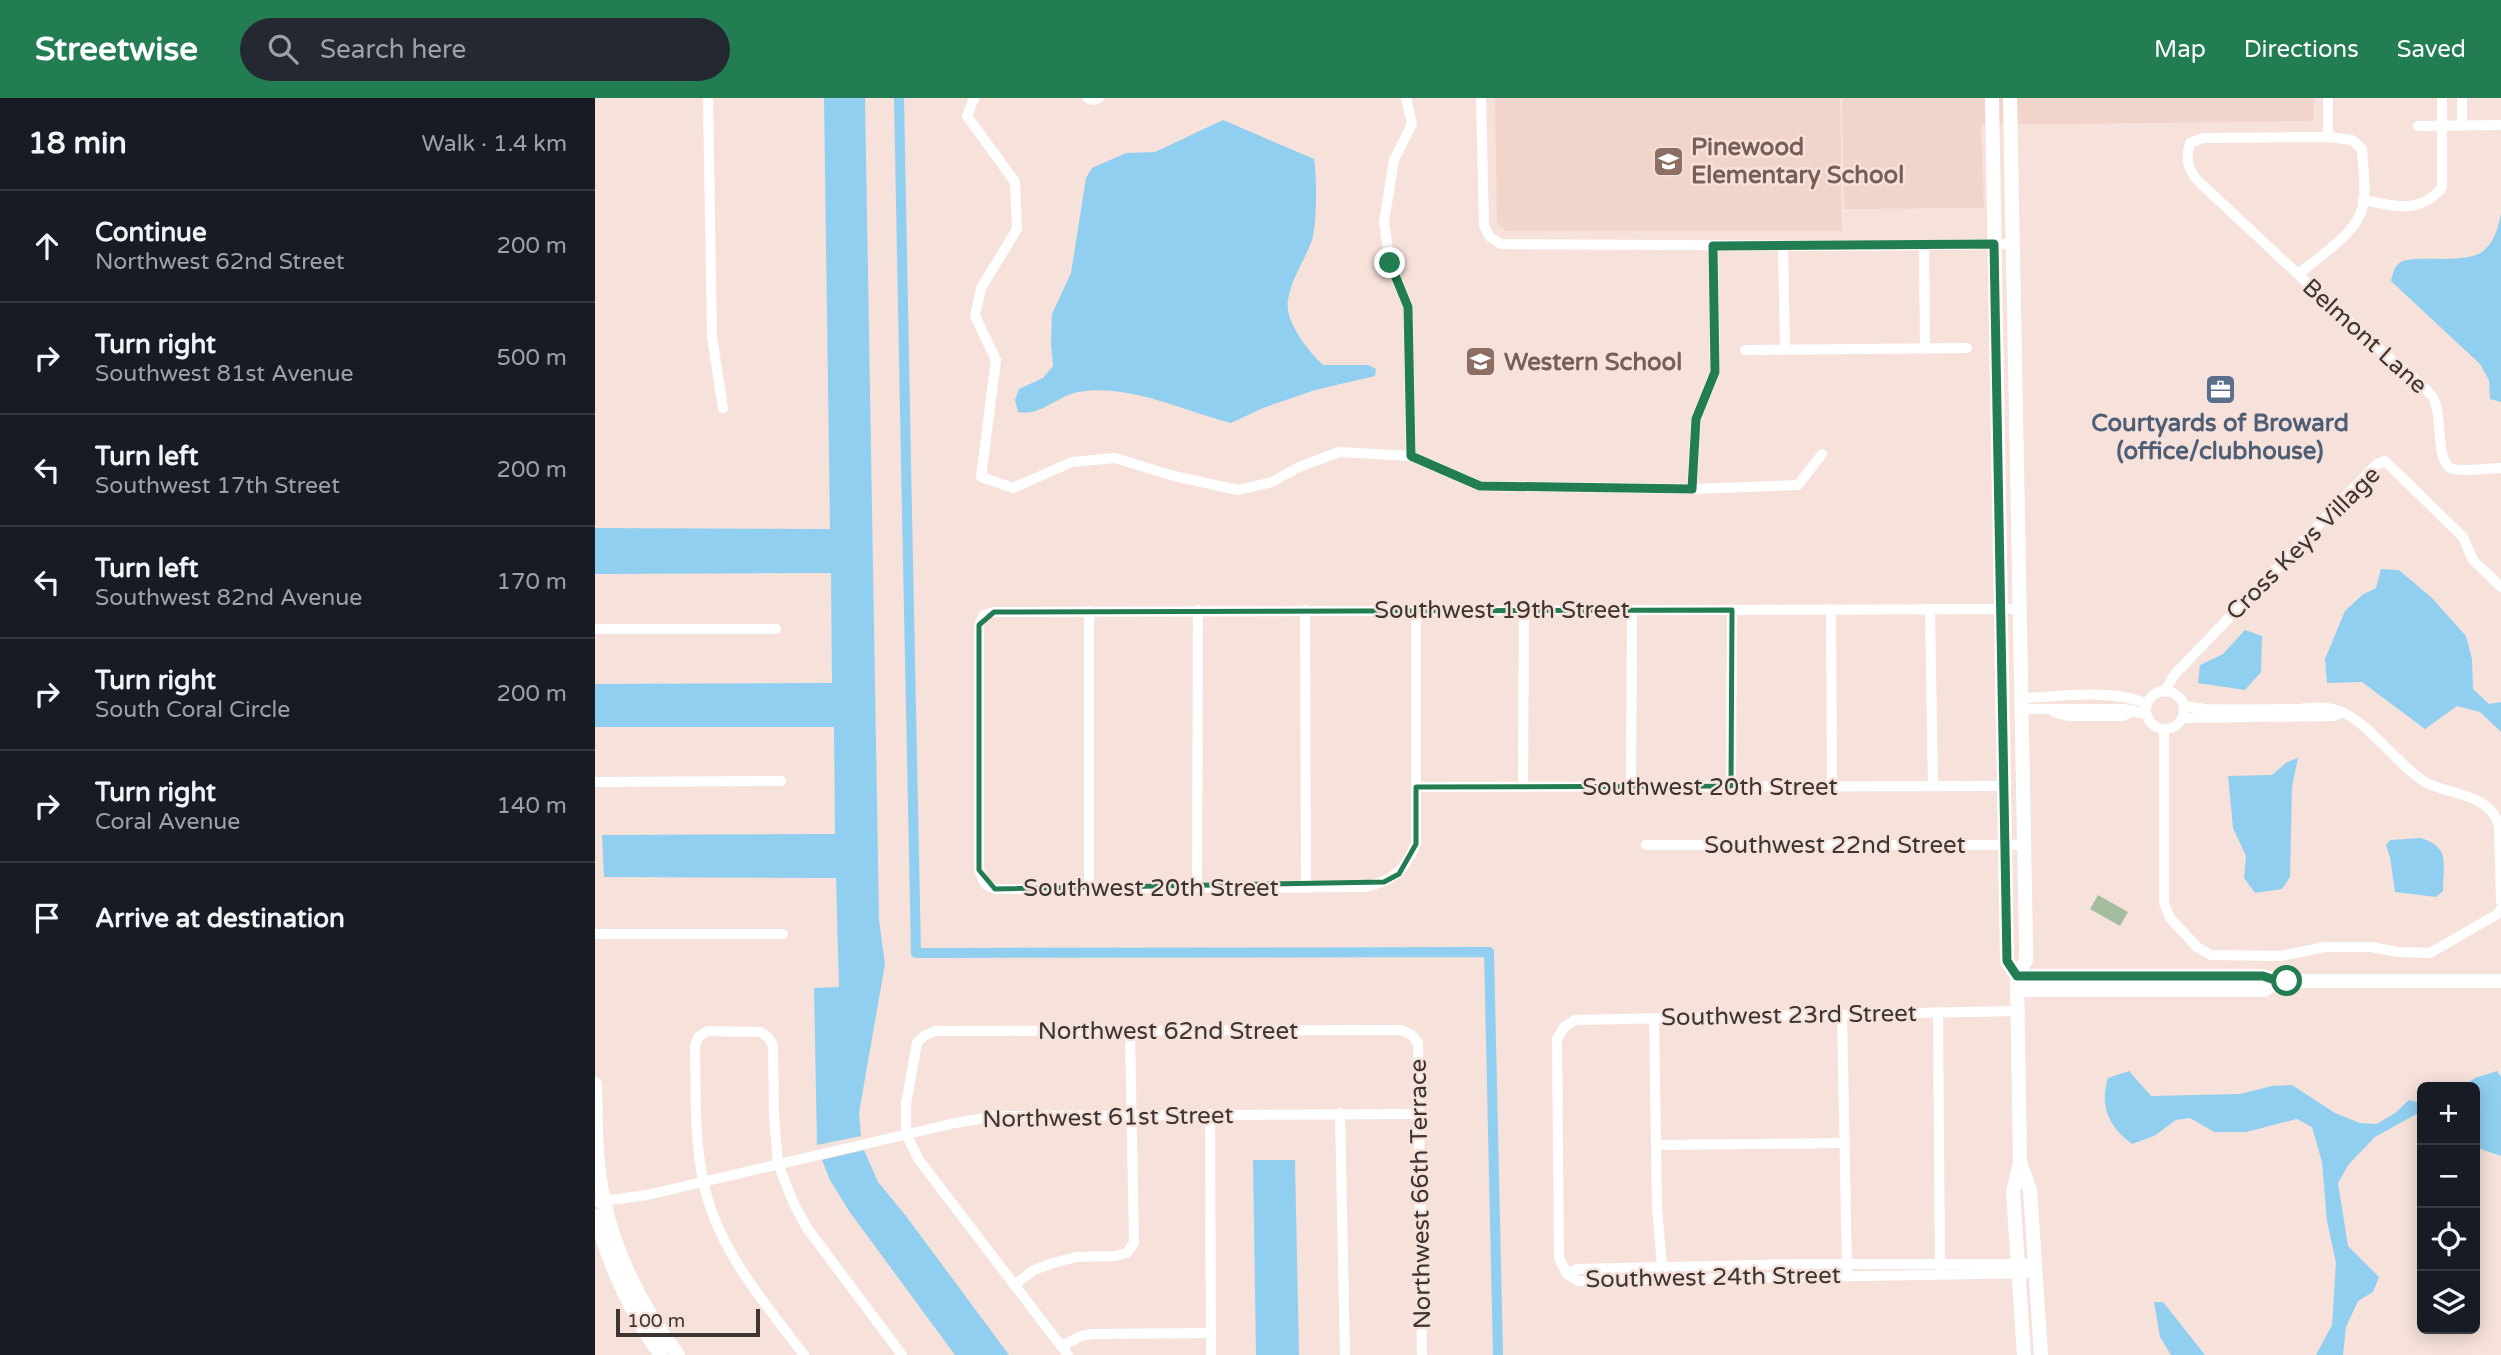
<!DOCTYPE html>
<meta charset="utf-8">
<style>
body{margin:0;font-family:"Varela Round",sans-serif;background:#242831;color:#f1f3f6}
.controls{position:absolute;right:21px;bottom:21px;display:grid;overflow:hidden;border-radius:10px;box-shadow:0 4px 18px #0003}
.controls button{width:63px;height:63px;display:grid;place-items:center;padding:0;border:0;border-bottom:2px solid #363941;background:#171b24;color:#f1f3f6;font:35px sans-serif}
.scale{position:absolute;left:21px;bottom:18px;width:144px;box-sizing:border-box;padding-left:7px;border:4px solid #3d3532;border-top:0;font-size:19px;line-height:24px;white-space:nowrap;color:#3d3532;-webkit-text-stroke:5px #f7e2db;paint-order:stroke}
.stop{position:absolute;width:21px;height:21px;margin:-16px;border:5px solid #237d52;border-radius:50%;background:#fff}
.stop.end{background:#237d52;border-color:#fff;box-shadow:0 2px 7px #0008}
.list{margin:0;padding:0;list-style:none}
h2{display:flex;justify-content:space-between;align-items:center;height:91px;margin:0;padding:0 28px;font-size:30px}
h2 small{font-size:23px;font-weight:400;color:#9ea1a6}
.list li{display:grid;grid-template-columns:46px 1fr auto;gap:21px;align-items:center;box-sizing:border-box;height:112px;padding:0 28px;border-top:2px solid #363941}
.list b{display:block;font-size:26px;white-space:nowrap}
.list p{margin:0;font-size:23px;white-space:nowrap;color:#9ea1a6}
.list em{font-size:23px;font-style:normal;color:#9ea1a6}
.icon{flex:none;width:38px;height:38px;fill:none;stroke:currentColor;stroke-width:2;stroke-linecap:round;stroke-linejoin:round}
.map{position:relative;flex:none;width:1906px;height:1257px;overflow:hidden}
header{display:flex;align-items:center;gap:42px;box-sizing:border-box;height:98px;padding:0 35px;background:#237d52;color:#fff}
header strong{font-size:33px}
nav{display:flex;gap:38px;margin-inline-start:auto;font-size:24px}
.search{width:490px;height:63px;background:#242831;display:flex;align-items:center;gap:18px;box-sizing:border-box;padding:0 24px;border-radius:38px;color:#9ea1a6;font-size:26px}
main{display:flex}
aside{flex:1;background:#171b24}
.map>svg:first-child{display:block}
.built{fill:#f2d5ca}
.green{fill:#a5bd9f}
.water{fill:#90cff0}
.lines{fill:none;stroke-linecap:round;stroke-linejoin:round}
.canal{stroke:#90cff0;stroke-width:10}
.street{stroke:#fff;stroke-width:10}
.secondary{stroke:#fff;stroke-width:14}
.route{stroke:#237d52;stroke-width:9}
.marked{fill:none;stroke:#237d52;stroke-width:5;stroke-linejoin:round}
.labels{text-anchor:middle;stroke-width:5;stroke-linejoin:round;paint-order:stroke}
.education-label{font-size:24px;font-weight:bold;fill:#785e54;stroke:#f7e2db;text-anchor:start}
.street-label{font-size:24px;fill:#3d3532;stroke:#f7e2db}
.service-label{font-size:24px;font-weight:bold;fill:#4e5e75;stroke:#f7e2db}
</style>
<header>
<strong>Streetwise</strong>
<div class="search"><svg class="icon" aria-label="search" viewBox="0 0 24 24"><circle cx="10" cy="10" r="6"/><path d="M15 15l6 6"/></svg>Search here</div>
<nav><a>Map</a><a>Directions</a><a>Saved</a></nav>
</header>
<main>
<aside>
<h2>18 min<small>Walk · 1.4 km</small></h2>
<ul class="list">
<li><svg class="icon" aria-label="ahead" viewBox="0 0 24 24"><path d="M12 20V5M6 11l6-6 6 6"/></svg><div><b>Continue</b><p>Northwest 62nd Street</p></div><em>200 m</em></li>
<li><svg class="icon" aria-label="right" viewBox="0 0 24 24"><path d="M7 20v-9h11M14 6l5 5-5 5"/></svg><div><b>Turn right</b><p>Southwest 81st Avenue</p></div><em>500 m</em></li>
<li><svg class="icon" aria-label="left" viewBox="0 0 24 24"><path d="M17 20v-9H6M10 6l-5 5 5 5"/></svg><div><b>Turn left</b><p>Southwest 17th Street</p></div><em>200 m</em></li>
<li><svg class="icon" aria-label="left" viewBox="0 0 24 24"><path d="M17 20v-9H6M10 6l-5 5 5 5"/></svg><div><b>Turn left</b><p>Southwest 82nd Avenue</p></div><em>170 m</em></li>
<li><svg class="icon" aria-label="right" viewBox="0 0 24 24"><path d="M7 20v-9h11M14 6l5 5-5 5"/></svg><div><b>Turn right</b><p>South Coral Circle</p></div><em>200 m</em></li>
<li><svg class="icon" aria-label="right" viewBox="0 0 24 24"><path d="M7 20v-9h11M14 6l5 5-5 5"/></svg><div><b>Turn right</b><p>Coral Avenue</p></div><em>140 m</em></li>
<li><svg class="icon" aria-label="arrive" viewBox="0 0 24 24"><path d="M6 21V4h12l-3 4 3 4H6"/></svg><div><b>Arrive at destination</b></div></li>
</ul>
</aside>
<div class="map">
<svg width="1906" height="1257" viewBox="0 0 1906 1257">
<rect width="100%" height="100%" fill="#f7e2db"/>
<!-- built -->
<g class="built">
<path d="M900 0H1245L1247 133H911L902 126Z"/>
<path d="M1247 0H1719V23L1386 27 1389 110 1249 111Z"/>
</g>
<!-- green -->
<path class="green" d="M1503 797 1533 814 1525 828 1495 811Z"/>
<!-- water -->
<g class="water">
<path d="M229 0H270L284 822 290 866 264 1015 266 1038 222 1047 219 890 244 889 241 780 9 779 7 737 240 736 239 629H0V586L237 585 236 475 0 476V430L235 431Z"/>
<path d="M628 22 719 61C722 78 722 126 717 142 710 162 696 181 693 202 689 223 714 254 728 267H773L781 271 780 278 720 292 668 310 636 325C588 313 534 285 483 294 462 298 444 319 423 314L420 302 424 291 448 280 458 268 456 246 457 216 476 175 491 80 497 70 531 55 560 54Z"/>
<path d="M1906 116V304L1895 301 1894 282 1885 266 1796 183C1798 175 1799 168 1806 164 1823 156 1866 167 1887 154 1899 146 1903 129 1906 116Z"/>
<path d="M1786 471 1804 472 1837 500 1871 538 1877 561 1878 591 1894 606 1906 604V634L1885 614 1862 608 1830 631 1767 584 1732 585 1730 561 1750 513 1767 497 1781 490Z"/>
<path d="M1650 532 1667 538 1666 574 1650 592 1603 585 1605 567 1628 556Z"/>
<path d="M1703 660 1697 689 1695 779 1687 791 1660 795 1649 780 1651 758 1638 730 1633 678 1677 677 1692 664Z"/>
<path d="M1826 740C1856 750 1848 766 1848 793L1841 799 1800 794 1795 759 1791 747 1795 742Z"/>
<path d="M1534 973 1556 998 1645 996 1677 988 1697 987 1740 1015 1765 1025 1782 1026 1800 1015 1814 1002 1827 1005V1013L1780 1039 1754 1066 1743 1085 1753 1148 1784 1179 1778 1194 1763 1203 1751 1229 1748 1257H1721L1737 1227 1741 1165 1732 1123 1727 1064 1717 1029 1702 1021 1651 1034H1619L1595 1020 1581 1022 1559 1038 1537 1046C1514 1029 1504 1008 1513 980Z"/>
<path d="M1902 973 1906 979V1058L1880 1049V989H1867L1880 980Z"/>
<path d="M269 1052 283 1084 311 1118 414 1257H360L254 1113 235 1082 227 1062Z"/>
<path d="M658 1062H700L704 1257H661Z"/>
<path d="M1559 1204H1568L1610 1257H1576L1565 1239Z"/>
</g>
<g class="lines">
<!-- canal -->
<path class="canal" d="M304 0C311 285 313 570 321 855L894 854 903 1257"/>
<!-- street -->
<g class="street">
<path d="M113 0 117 239 128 310"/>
<path d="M379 0 372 18 420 84 422 131 386 190 380 218 401 262 386 379 418 390 477 364 520 360 579 378 643 392 677 384 704 369 744 354 816 358 885 388 1097 391 1203 387 1227 356"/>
<path d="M493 0 498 2 504 0"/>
<path d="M811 0 817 26 799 62 789 124 795 165 813 209 816 358"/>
<path d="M886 0 889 128 895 139 906 146 1259 148 1417 146"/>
<path d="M1867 0V28"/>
<path d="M1823 28 1906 27"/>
<path d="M1733 39V0"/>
<path d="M1768 102C1800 108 1823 117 1847 90V0"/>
<path d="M1188 148 1190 251"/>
<path d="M1329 148 1330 251"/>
<path d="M1703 176C1722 161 1761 135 1767 111 1772 94 1768 69 1767 51L1757 42 1733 39 1608 40 1595 45C1590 61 1593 71 1603 83 1659 135 1715 188 1772 240 1792 260 1817 276 1836 297 1850 313 1838 365 1858 371 1869 374 1894 370 1906 370"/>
<path d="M1150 252 1372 250"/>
<path d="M1097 391 1101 321 1120 274 1118 148"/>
<path d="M1236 511 1237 688"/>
<path d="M710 512 711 789"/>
<path d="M821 512V746C808 774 800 782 770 789L400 791 390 786 384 772V527L389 517 399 514 1425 511"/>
<path d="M1335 512 1338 688"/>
<path d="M494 513V790"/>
<path d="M0 531H181"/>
<circle cx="1570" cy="612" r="19"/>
<path d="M1569 594 1580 576 1782 366 1790 363 1868 439 1878 462 1906 489"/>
<path d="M1426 600C1463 599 1519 590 1552 606"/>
<path d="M1589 608 1610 611C1640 612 1670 611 1701 611 1712 610 1727 608 1738 611 1772 619 1801 667 1830 684 1855 698 1894 694 1904 728L1906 803"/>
<path d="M1426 611H1528L1551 616"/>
<path d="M1459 614 1473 618H1528L1538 612"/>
<path d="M1587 620 1739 618 1745 615"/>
<path d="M1569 631V805L1575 820 1602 849 1616 857 1686 858 1730 849H1776L1803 854 1835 855 1901 817 1906 811"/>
<path d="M0 684 186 683"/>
<path d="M1136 688 1137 512"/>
<path d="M821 689 1410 688"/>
<path d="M928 689 929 512"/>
<path d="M1036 689 1037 513"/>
<path d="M1051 747H1429"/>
<path d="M602 790 603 512"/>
<path d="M0 836H188"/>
<path d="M1422 913 980 922 969 929 962 941 964 1160 972 1176 983 1183 1440 1175"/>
<path d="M1343 914 1345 1171"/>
<path d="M1247 916 1252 1172"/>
<path d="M1059 920 1062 1110 1067 1169"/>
<path d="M745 1015 750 1257"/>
<path d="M615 1016 616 1257"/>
<path d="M1061 1047 1250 1045"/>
<path d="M0 1104 52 1097 360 1025 401 1018 824 1016"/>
<path d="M972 1176 982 1171 1202 1166H1440"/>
<path d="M419 1187 439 1172 458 1165 481 1159 520 1158 532 1155 539 1144 535 934"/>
<path d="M467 1248 486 1238 498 1236 616 1235"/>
<path d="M209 1257C169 1204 121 1150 108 1082 99 1038 101 992 100 948L103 939 113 933 166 934 174 940 178 948 179 1018 183 1066 199 1106 212 1130 307 1257"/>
<path d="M473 1257 324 1062 311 1036V1006L322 945 329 938 340 933 806 932 817 937 823 945 827 1257"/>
</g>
<!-- secondary -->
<g class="secondary">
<path d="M1397 0 1412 863 1422 878"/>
<path d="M1415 0 1431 846V862L1422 878 1425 1065 1418 1094 1429 1257"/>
<path d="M1422 878H1668L1683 883H1906"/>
<path d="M1422 892H1669L1683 883"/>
<path d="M0 986C1 1025 0 1065 9 1103 21 1159 49 1212 83 1257"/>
<path d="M1425 1065 1435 1092 1446 1257"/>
<path d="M0 1118C15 1167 35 1216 66 1257"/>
</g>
</g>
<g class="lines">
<!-- route -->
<path class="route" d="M795 165 813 209 816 358 885 388 1097 391 1101 321 1120 274 1118 148 1399 146 1412 863 1422 878H1668L1683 883H1692"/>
</g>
<!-- marked area -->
<path class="marked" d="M1137 512 1136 688 821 689V746L804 776 789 784 400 791 384 772V527L399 514Z"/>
<!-- icons -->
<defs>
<symbol id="school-square" viewBox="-11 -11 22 22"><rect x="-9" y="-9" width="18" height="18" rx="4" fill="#8d6e63" stroke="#f7e2db"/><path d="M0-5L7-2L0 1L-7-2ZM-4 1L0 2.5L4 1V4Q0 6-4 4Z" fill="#fff"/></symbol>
<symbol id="office-square" viewBox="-11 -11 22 22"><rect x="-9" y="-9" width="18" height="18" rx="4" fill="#5c6f8a" stroke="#f7e2db"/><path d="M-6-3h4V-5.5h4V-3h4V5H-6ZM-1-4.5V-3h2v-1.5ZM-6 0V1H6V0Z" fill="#fff"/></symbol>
</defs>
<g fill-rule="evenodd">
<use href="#school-square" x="1056" y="46" width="35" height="35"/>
<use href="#school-square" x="868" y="246" width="35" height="35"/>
<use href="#office-square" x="1608" y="274" width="35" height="35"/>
</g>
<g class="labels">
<!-- education labels -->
<g class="education-label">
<text x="1096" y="57">Pinewood<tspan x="1096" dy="28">Elementary School</tspan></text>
<text x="909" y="272">Western School</text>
</g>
<!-- street labels -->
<g class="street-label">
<text transform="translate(1770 238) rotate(42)" y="8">Belmont Lane</text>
<text transform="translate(1708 445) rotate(-45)" y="8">Cross Keys Village</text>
<text x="907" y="520">Southwest 19th Street</text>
<text x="1115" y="697">Southwest 20th Street</text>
<text x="1240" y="755">Southwest 22nd Street</text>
<text x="556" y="798">Southwest 20th Street</text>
<text transform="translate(1194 917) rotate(-1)" y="8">Southwest 23rd Street</text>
<text x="573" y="941">Northwest 62nd Street</text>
<text transform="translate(513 1019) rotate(-1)" y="8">Northwest 61st Street</text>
<text transform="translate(825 1096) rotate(-91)" y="8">Northwest 66th Terrace</text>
<text transform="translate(1118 1179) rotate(-1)" y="8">Southwest 24th Street</text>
</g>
<!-- service labels -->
<g class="service-label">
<text x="1625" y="333">Courtyards of Broward<tspan x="1625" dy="28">(office/clubhouse)</tspan></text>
</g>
</g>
</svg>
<div class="controls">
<button>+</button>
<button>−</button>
<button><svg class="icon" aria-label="locate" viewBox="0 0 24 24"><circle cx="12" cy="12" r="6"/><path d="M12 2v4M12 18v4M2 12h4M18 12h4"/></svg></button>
<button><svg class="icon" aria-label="layers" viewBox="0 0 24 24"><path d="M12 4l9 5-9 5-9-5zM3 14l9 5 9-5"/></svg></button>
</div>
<div class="scale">100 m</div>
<div class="stop" style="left:1692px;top:883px"></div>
<div class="stop end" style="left:795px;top:165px"></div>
</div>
</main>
